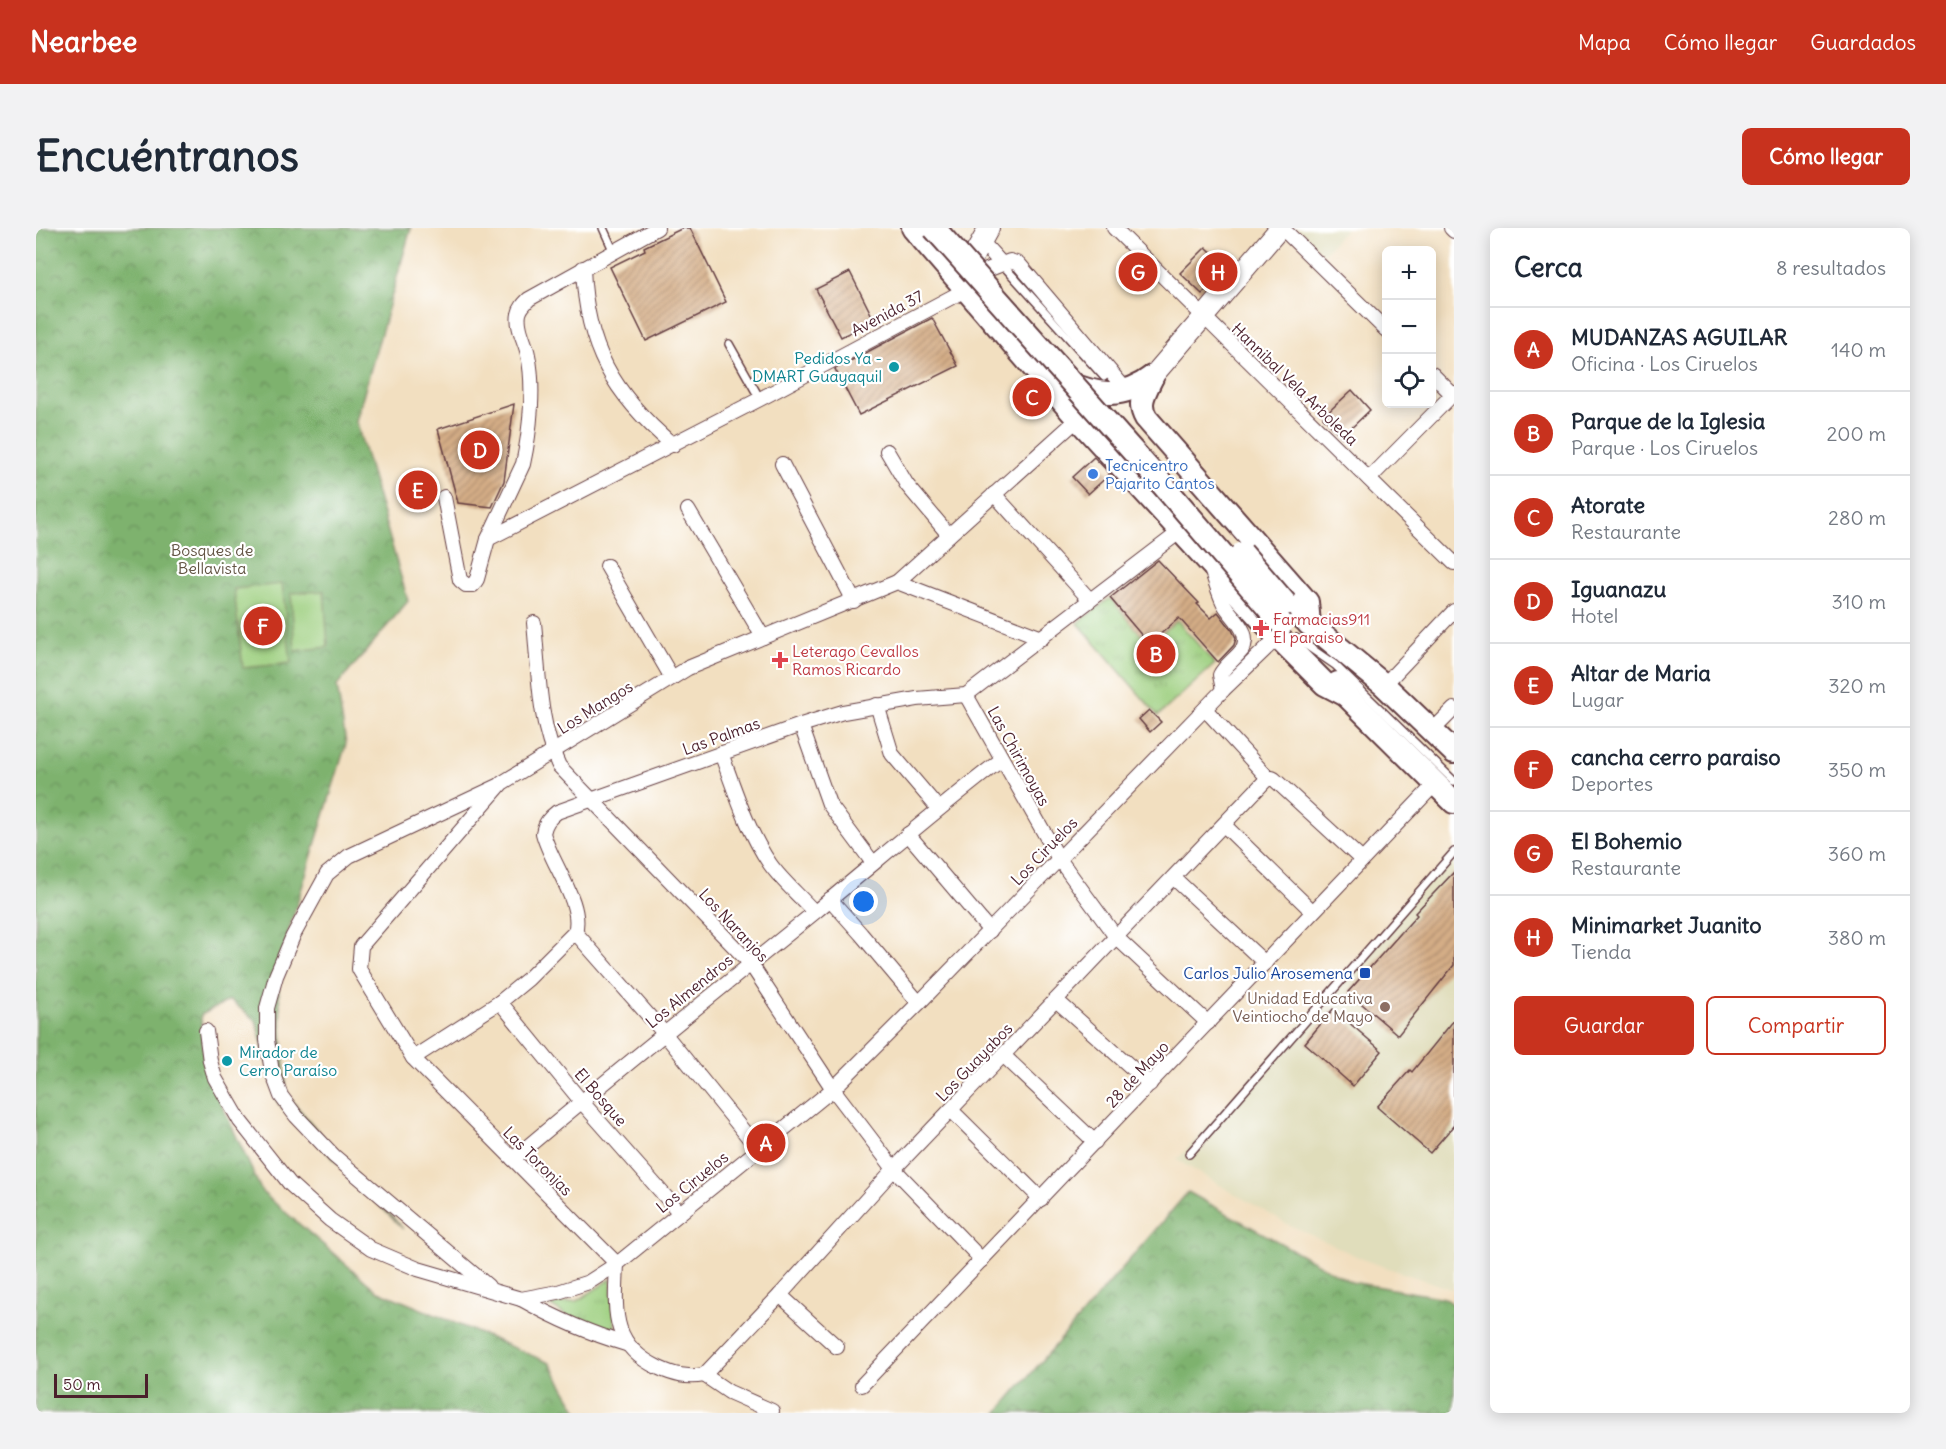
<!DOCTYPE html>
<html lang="es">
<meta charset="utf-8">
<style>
body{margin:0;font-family:Delius,sans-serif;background:#f2f2f3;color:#1f2937}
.controls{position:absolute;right:18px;top:18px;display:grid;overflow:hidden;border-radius:9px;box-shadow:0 3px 15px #0003}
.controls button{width:54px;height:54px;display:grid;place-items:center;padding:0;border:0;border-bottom:2px solid #e0e1e3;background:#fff;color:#1f2937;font:30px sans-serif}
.scale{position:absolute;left:18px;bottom:15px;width:94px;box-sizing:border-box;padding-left:6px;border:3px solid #4a1f2b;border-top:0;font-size:16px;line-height:21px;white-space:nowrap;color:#4a1f2b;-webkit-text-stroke:4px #fff;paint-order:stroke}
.you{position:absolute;left:828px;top:674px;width:21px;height:21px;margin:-15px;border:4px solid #fff;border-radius:50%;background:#1a73e8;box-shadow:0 0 0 9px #1a73e833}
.badge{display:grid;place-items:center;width:39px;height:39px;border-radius:50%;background:#c8321e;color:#fff;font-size:20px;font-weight:700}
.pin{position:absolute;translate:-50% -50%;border:3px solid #fff;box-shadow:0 2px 6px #0006}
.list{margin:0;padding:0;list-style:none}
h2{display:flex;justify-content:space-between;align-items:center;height:78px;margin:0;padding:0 24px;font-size:26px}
h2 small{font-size:20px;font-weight:400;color:#747a83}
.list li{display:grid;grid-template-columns:39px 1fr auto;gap:18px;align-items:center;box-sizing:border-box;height:84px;padding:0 24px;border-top:2px solid #e0e1e3}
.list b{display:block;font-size:22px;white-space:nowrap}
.list p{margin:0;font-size:20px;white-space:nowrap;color:#747a83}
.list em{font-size:20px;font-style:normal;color:#747a83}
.actions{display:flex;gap:12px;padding:18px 24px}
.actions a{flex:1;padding:14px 0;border:2px solid #c8321e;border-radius:9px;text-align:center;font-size:21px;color:#c8321e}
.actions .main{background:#c8321e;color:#fff}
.icon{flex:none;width:33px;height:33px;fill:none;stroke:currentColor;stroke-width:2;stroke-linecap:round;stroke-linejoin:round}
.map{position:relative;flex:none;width:1418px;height:1185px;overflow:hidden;border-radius:9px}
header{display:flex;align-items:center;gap:36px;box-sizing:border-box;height:84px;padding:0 30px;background:#c8321e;color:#fff}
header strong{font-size:28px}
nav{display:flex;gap:33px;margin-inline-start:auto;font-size:21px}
.intro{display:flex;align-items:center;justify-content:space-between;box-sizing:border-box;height:144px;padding:0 36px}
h1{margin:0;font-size:42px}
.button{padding:15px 27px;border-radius:9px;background:#c8321e;color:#fff;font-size:21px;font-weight:700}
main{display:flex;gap:36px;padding:0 36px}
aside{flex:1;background:#fff;border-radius:9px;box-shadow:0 3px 15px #0003}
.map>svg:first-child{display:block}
.built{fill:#e0ddbb}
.grass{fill:url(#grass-tufts);stroke:#747755;stroke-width:1.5}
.forest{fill:url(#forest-crowns);stroke:#64684c;stroke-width:1.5}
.pitch{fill:#9dcf7f;stroke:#747755;stroke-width:1.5}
.building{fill:url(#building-hatch)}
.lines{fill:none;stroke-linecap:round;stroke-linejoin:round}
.lane-casing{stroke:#633c41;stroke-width:10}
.street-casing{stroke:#633c41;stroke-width:16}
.secondary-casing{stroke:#633c41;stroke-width:22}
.primary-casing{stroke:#633c41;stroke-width:26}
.lane{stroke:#fff;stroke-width:7}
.street{stroke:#fff;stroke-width:14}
.secondary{stroke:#fff;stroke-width:20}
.primary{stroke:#fff;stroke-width:22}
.primary-bridge-casing{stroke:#633c41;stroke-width:26;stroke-linecap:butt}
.primary-bridge{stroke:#fff;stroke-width:22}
.culture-dot{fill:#0f9aa8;stroke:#fff;stroke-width:2}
.shop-dot{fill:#3f7fe0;stroke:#fff;stroke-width:2}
.health-dot{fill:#e0444e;stroke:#fff;stroke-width:2}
.transit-dot{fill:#1a4fb4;stroke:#fff;stroke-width:2}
.education-dot{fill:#8d6e63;stroke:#fff;stroke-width:2}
.labels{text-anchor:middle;stroke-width:4.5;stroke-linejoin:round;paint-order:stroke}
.street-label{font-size:16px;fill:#4a1f2b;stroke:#fff}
.culture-label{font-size:16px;fill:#0d838f;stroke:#fff;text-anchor:end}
.shop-label{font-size:16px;fill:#366cbe;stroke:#fff;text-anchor:start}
.park-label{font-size:16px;fill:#635444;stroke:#fff}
.health-label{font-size:16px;fill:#be3a42;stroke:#fff;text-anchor:start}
.transit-label{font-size:16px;fill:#164399;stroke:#fff;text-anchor:end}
.education-label{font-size:16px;fill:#785e54;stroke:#fff;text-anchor:end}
</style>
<header>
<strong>Nearbee</strong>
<nav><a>Mapa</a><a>Cómo llegar</a><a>Guardados</a></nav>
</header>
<div class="intro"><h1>Encuéntranos</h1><a class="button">Cómo llegar</a></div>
<main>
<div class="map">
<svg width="1418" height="1185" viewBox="0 0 1418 1185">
<defs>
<pattern id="grass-tufts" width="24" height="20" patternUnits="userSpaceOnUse" patternTransform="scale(1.5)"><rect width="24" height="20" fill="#9dcf7f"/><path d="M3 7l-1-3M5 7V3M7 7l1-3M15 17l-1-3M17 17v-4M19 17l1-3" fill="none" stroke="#89b16e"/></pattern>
<pattern id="forest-crowns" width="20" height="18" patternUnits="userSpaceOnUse" patternTransform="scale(1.5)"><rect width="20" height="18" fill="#7eb26e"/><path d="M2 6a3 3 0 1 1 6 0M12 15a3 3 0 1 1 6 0" fill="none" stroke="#69905b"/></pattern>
<pattern id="building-hatch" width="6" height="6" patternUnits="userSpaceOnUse" patternTransform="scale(1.5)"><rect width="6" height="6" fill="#d4ad86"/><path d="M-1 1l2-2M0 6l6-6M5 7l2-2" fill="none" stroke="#ae8c6e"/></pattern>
</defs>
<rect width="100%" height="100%" fill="#fff"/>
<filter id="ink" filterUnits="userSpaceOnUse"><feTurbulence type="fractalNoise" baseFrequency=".0167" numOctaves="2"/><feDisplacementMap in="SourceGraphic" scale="12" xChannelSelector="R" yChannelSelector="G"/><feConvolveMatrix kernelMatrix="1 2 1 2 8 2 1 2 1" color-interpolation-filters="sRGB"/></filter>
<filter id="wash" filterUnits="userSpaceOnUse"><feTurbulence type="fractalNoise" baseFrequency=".008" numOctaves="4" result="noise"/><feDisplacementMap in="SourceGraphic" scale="24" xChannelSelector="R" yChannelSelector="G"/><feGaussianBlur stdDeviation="1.35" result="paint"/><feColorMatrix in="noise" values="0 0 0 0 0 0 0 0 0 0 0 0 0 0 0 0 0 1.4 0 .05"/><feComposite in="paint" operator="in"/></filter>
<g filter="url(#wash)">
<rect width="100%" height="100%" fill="#f2dfc0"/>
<!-- built -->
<g class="built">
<path d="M1260 0H1308L1309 1 1287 26Z"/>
<path d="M1418 626V1057L1415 1061 1331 1033 1249 995 1141 932Z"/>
</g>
<!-- grass -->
<g class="grass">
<path d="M1074 370 1113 416 1141 392 1179 436 1122 488 1042 395Z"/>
<path d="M575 1051 580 1109 539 1093 513 1077 541 1073Z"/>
</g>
<!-- forest -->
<g class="forest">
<path d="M0 0H375L320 193 372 373 301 458 310 516 241 741 251 867 367 1001 242 875 220 793 194 772 165 787 168 838 226 964 340 1062 514 1135 543 1185H0Z"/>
<path d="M1152 964 1315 1054 1409 1070 1418 1077V1185H961Z"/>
</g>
<!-- pitch -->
<g class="pitch">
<path d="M246 356 255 435 207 440 198 361Z"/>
<path d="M288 363 292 419 259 423 255 365Z"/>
</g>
<g id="blocks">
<!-- building -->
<g class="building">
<path d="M647 0H654L690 74 610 113 574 39 609 22 608 19Z"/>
<path d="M1170 19 1192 40 1166 66 1144 45Z"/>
<path d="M814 44 838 92 805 109 780 61Z"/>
<path d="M896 90 922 138 823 187 799 141Z"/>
<path d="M1316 162 1334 182 1306 209 1287 189Z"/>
<path d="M478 176 468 253 456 279 422 275 402 201Z"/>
<path d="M1058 229 1074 246 1052 266 1036 249Z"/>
<path d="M1122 332 1163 375 1161 376 1175 390 1182 384 1196 402 1200 410 1198 417 1182 434 1143 390 1113 416 1074 370Z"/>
<path d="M1113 482 1125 494 1114 504 1103 491Z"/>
<path d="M1418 644V737L1362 807 1312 764 1381 687 1379 685Z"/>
<path d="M1297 781 1346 823 1317 858 1269 815Z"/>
<path d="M1418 792V897L1394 925 1341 879 1374 842 1376 844Z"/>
</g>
</g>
</g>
<g filter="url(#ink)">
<use href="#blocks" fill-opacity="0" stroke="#633c41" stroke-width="1.5"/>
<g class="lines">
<defs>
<g id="lane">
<path d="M567 0 578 24"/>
<path d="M965 35 1068 149"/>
<path d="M693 116 724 171"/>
<path d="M1260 410 1299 437 1418 553"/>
<path d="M1153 926 1418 624"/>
</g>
<g id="street">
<path d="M1078 0 1418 335"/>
<path d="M1246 0 1350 102"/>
<path d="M1415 0 1418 3"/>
<path d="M945 13 965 35"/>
<path d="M547 40C550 119 577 166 637 217"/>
<path d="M946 44 974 33 983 36 1085 156"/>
<path d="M1396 146 1418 168"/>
<path d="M851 223 871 257 913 307"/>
<path d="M746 236 818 373"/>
<path d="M1333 251 1418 165"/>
<path d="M958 266 1054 372"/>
<path d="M408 269 424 352 430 357H437L441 351 452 311 487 236C494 204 499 159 492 127 490 114 480 100 483 86 484 80 488 76 493 71L621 0"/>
<path d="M652 282 727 409"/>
<path d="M452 311 724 171 931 61"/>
<path d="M571 338 636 450"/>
<path d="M1176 344C1180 355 1183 366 1188 376 1195 389 1217 404 1206 422 1199 431 1189 437 1184 447L1187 462"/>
<path d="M861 354 1042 191"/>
<path d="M498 395C503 443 502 495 523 538L714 735 797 861 858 941 946 1032"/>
<path d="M1348 457 1418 383"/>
<path d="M930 467 1023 631 1080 709 1172 795"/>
<path d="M841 477 856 526 902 580"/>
<path d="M1169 481 1233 551"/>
<path d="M765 497 793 576 837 635"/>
<path d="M1396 503 1418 481"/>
<path d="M685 525C699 563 711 602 734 636 746 653 764 668 778 684"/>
<path d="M1188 597 1276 683"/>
<path d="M872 606 954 703"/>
<path d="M1138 650 1229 735"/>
<path d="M794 671 825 706 883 775"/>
<path d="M539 704 628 805 722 921"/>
<path d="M1020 772 1114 856"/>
<path d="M464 774 545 873 644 985"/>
<path d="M170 803 174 833 179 850 204 893 254 956 294 992 335 1021 382 1041 485 1071 522 1064 553 1054 581 1036 797 861 883 775 1187 462 1242 409"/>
<path d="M967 827 1059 914"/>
<path d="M377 830 464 774 492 751 539 704C548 676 514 634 507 605 509 595 513 590 521 584L765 497 807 484 881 471 930 467 1146 302"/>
<path d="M915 882 1005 971"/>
<path d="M477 931C576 847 678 766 779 684 841 633 901 581 965 532"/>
<path d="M452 1058 298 928 260 888 245 868 236 844 231 812V780L240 748 257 708 291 646 313 628 462 558"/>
<path d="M744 1067 801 1119"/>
<path d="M485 1071C519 1090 552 1105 590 1116"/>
<path d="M668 1147C651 1150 638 1147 623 1140 574 1117 579 1083 581 1036L377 830 323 741 325 718 466 555 652 440 861 354 1006 410"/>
<path d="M668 1147 744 1067 858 941 1230 552 1236 550 1238 551 1326 632"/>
<path d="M668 1147 693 1164 736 1183"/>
<path d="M826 1157 1399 556"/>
</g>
<g id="secondary">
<path d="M932 53 937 29 953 0"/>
<path d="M1116 149 1244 0"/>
</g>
<g id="primary">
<path d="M877 0 1042 191 1242 409 1289 456 1310 467"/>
<path d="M1116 149C1109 164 1101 175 1110 190L1271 374 1273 396"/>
<path d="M1031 154C1062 169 1088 170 1116 149"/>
<path d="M1262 386 1348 457 1418 524"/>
<path d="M1302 455 1310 467 1418 574"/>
</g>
</defs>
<!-- lane casing -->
<use href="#lane" class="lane-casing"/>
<!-- street casing -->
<use href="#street" class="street-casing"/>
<!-- secondary casing -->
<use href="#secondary" class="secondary-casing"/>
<!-- primary casing -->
<use href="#primary" class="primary-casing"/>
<!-- lane -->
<use href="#lane" class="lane"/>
<!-- street -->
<use href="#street" class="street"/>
<!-- secondary -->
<use href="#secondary" class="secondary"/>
<!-- primary -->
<use href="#primary" class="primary"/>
<defs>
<g id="primary-bridge">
<path d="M898 0 1127 257 1246 396"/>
<path d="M1206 325 1250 376"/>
</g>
</defs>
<!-- primary-bridge casing -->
<use href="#primary-bridge" class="primary-bridge-casing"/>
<!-- primary-bridge -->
<use href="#primary-bridge" class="primary-bridge"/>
</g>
</g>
<!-- markers -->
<g class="culture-dot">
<circle cx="858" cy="139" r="6"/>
<circle cx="191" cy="833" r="6"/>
</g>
<circle class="shop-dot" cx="1057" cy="246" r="6"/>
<g class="health-dot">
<path d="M1222 391h6v6h6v6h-6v6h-6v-6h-6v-6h6z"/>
<path d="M741 423h6v6h6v6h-6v6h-6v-6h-6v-6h6z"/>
</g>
<rect class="transit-dot" x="1323" y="739" width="12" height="12" rx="3"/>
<circle class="education-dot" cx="1349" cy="779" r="6"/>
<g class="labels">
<!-- street labels -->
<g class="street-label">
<text transform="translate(851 85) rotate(-28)" y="6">Avenida 37</text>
<text transform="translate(1259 156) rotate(44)" y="6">Hannibal Vela Arboleda</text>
<text transform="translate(559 479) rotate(-32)" y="6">Los Mangos</text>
<text transform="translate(685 508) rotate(-20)" y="6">Las Palmas</text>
<text transform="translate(983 528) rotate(61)" y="6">Las Chirimoyas</text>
<text transform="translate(1008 623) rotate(-46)" y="6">Los Ciruelos</text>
<text transform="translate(698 697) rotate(47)" y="6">Los Naranjos</text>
<text transform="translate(653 763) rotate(-39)" y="6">Los Almendros</text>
<text transform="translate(938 834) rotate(-46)" y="6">Los Guayabos</text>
<text transform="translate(1101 846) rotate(-47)" y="6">28 de Mayo</text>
<text transform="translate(565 869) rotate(49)" y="6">El Bosque</text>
<text transform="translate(502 933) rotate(45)" y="6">Las Toronjas</text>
<text transform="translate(656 954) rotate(-39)" y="6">Los Ciruelos</text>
</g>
<!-- culture labels -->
<g class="culture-label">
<text x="846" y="136">Pedidos Ya -<tspan x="846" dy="18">DMART Guayaquil</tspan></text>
<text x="203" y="830" text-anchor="start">Mirador de<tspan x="203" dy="18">Cerro Paraíso</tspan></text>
</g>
<!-- shop labels -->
<g class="shop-label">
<text x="1069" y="243">Tecnicentro<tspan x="1069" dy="18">Pajarito Cantos</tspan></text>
</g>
<!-- park labels -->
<g class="park-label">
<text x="176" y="328">Bosques de<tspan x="176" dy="18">Bellavista</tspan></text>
</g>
<!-- health labels -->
<g class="health-label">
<text x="1237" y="397">Farmacias911<tspan x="1237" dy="18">El paraiso</tspan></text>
<text x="756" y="429">Leterago Cevallos<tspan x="756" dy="18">Ramos Ricardo</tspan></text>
</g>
<!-- transit labels -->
<g class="transit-label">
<text x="1317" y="751">Carlos Julio Arosemena</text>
</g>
<!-- education labels -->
<g class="education-label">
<text x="1337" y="776">Unidad Educativa<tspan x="1337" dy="18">Veintiocho de Mayo</tspan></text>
</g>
</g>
</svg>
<div class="controls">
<button>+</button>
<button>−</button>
<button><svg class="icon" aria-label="locate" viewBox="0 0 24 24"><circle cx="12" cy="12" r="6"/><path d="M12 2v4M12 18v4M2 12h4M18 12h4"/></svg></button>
</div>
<div class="scale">50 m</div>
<div class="you"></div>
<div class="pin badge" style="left:730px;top:915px">A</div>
<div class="pin badge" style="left:1120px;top:426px">B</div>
<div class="pin badge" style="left:996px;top:169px">C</div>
<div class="pin badge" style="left:444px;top:222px">D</div>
<div class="pin badge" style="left:382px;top:262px">E</div>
<div class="pin badge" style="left:227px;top:398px">F</div>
<div class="pin badge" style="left:1102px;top:44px">G</div>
<div class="pin badge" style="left:1182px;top:44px">H</div>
</div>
<aside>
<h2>Cerca<small>8 resultados</small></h2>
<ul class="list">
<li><span class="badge">A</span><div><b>MUDANZAS AGUILAR</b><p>Oficina · Los Ciruelos</p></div><em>140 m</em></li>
<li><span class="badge">B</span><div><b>Parque de la Iglesia</b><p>Parque · Los Ciruelos</p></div><em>200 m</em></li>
<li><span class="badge">C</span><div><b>Atorate</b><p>Restaurante</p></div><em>280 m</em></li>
<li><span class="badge">D</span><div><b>Iguanazu</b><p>Hotel</p></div><em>310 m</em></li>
<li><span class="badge">E</span><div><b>Altar de Maria</b><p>Lugar</p></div><em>320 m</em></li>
<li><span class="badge">F</span><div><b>cancha cerro paraiso</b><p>Deportes</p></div><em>350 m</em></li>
<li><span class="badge">G</span><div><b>El Bohemio</b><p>Restaurante</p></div><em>360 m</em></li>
<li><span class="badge">H</span><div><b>Minimarket Juanito</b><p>Tienda</p></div><em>380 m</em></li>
</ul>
<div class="actions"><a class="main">Guardar</a><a>Compartir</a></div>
</aside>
</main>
